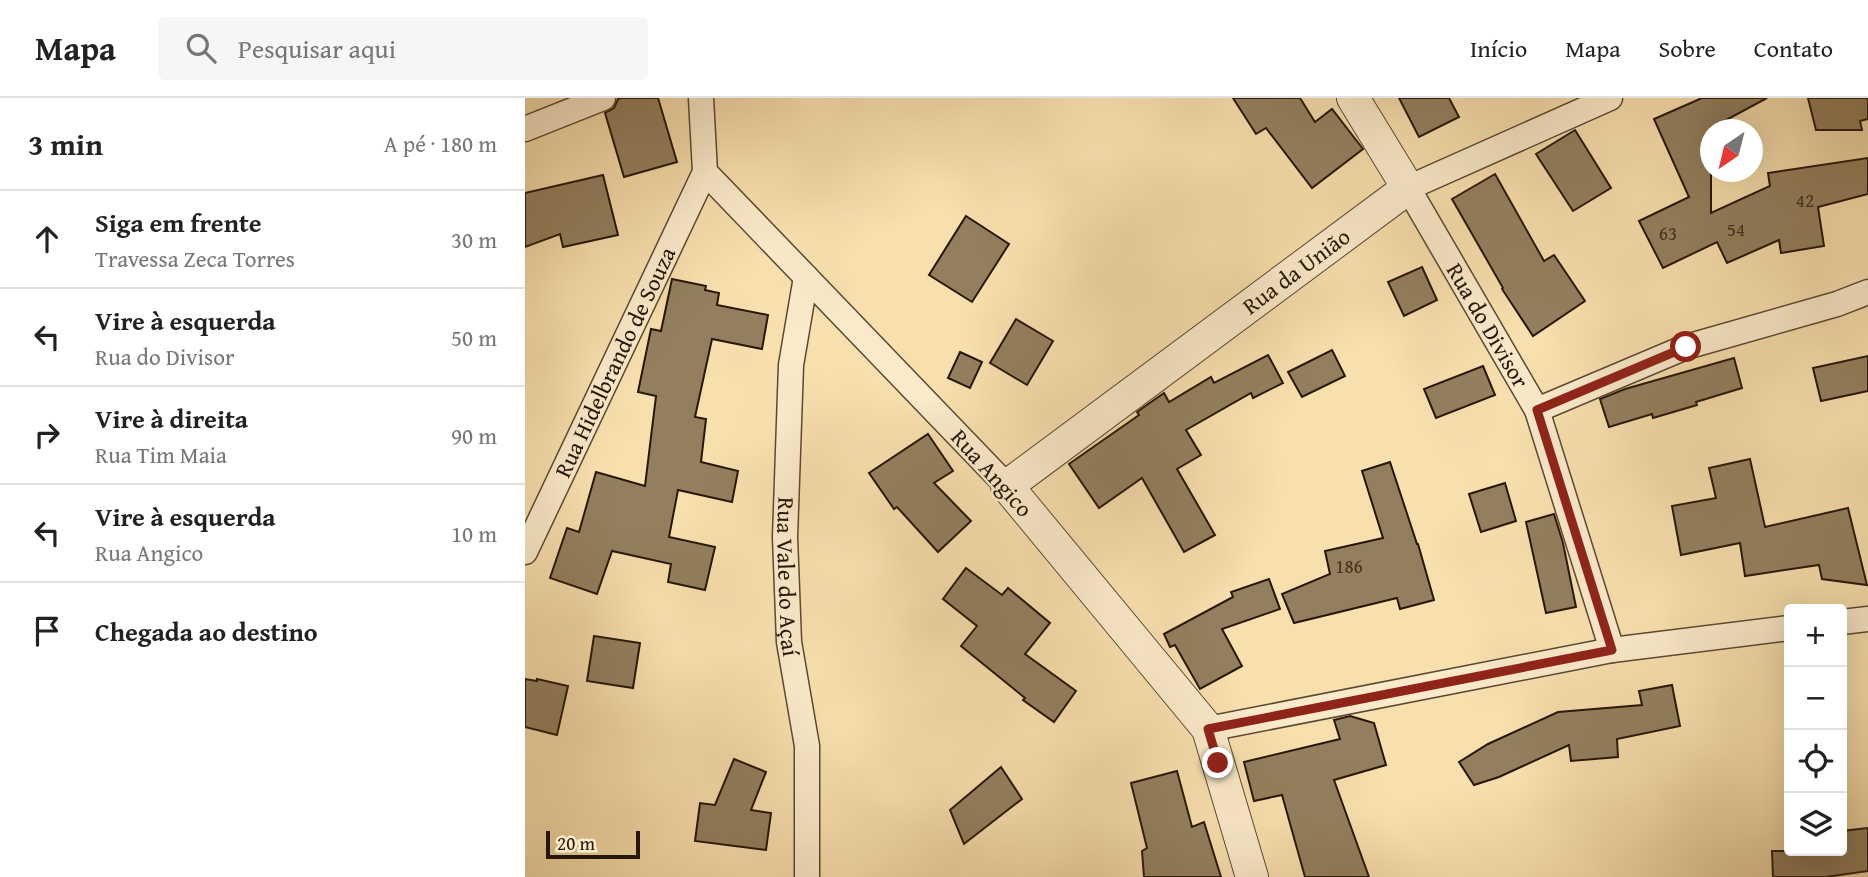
<!DOCTYPE html>
<html lang="pt">
<meta charset="utf-8">
<style>
body{margin:0;font-family:"Gentium Book Plus",serif;background:#f6f6f6;color:#222}
.controls{position:absolute;right:21px;bottom:21px;display:grid;overflow:hidden;border-radius:7px;box-shadow:0 7px 28px #0002}
.controls button{width:63px;height:63px;display:grid;place-items:center;padding:0;border:0;border-bottom:2px solid #e0e0e0;background:#fff;color:#222;font:35px sans-serif}
.compass{position:absolute;left:1175px;top:21px;width:63px;height:63px;border-radius:50%;background:#fff;box-shadow:0 7px 28px #0002;rotate:215deg}
.scale{position:absolute;left:21px;bottom:18px;width:94px;box-sizing:border-box;padding-left:7px;border:4px solid #261708;border-top:0;font-size:19px;line-height:24px;white-space:nowrap;color:#261708;-webkit-text-stroke:5px #faeaca;paint-order:stroke}
.stop{position:absolute;width:21px;height:21px;margin:-16px;border:5px solid #8f2418;border-radius:50%;background:#fff}
.stop.end{background:#8f2418;border-color:#fff;box-shadow:0 2px 7px #0008}
.list{margin:0;padding:0;list-style:none}
h2{display:flex;justify-content:space-between;align-items:center;height:91px;margin:0;padding:0 28px;font-size:30px}
h2 small{font-size:23px;font-weight:400;color:#767676}
.list li{display:grid;grid-template-columns:46px 1fr auto;gap:21px;align-items:center;box-sizing:border-box;height:98px;padding:0 28px;border-top:2px solid #e0e0e0}
.list b{display:block;font-size:26px;white-space:nowrap}
.list p{margin:0;font-size:23px;white-space:nowrap;color:#767676}
.list em{font-size:23px;font-style:normal;color:#767676}
.icon{flex:none;width:38px;height:38px;fill:none;stroke:currentColor;stroke-width:2;stroke-linecap:round;stroke-linejoin:round}
.map{position:relative;flex:none;width:1343px;height:779px;overflow:hidden}
header{display:flex;align-items:center;gap:42px;box-sizing:border-box;height:98px;padding:0 35px;background:#fff;border-bottom:2px solid #e0e0e0}
header strong{font-size:33px}
nav{display:flex;gap:38px;margin-inline-start:auto;font-size:24px}
.search{width:490px;height:63px;background:#f6f6f6;display:flex;align-items:center;gap:18px;box-sizing:border-box;padding:0 24px;border-radius:7px;color:#767676;font-size:26px}
main{display:flex}
aside{flex:1;background:#fff}
.map>svg:first-child{display:block}
.building{fill:#937f5e;stroke:#261708;stroke-width:2}
.lines{fill:none;stroke-linecap:round;stroke-linejoin:round}
.minor-casing{stroke:#5a4932;stroke-width:27}
.tertiary-casing{stroke:#5a4932;stroke-width:34}
.minor{stroke:#faeaca;stroke-width:24}
.tertiary{stroke:#faeaca;stroke-width:32}
.route{stroke:#8f2418;stroke-width:9}
.labels{text-anchor:middle;stroke-width:5;stroke-linejoin:round;paint-order:stroke}
.number-label{font-size:19px;fill:#41311e}
.street-label{font-size:23px;fill:#261708;stroke:#faeaca}
</style>
<header>
<strong>Mapa</strong>
<div class="search"><svg class="icon" aria-label="search" viewBox="0 0 24 24"><circle cx="10" cy="10" r="6"/><path d="M15 15l6 6"/></svg>Pesquisar aqui</div>
<nav><a>Início</a><a>Mapa</a><a>Sobre</a><a>Contato</a></nav>
</header>
<main>
<aside>
<h2>3 min<small>A pé · 180 m</small></h2>
<ul class="list">
<li><svg class="icon" aria-label="ahead" viewBox="0 0 24 24"><path d="M12 20V5M6 11l6-6 6 6"/></svg><div><b>Siga em frente</b><p>Travessa Zeca Torres</p></div><em>30 m</em></li>
<li><svg class="icon" aria-label="left" viewBox="0 0 24 24"><path d="M17 20v-9H6M10 6l-5 5 5 5"/></svg><div><b>Vire à esquerda</b><p>Rua do Divisor</p></div><em>50 m</em></li>
<li><svg class="icon" aria-label="right" viewBox="0 0 24 24"><path d="M7 20v-9h11M14 6l5 5-5 5"/></svg><div><b>Vire à direita</b><p>Rua Tim Maia</p></div><em>90 m</em></li>
<li><svg class="icon" aria-label="left" viewBox="0 0 24 24"><path d="M17 20v-9H6M10 6l-5 5 5 5"/></svg><div><b>Vire à esquerda</b><p>Rua Angico</p></div><em>10 m</em></li>
<li><svg class="icon" aria-label="arrive" viewBox="0 0 24 24"><path d="M6 21V4h12l-3 4 3 4H6"/></svg><div><b>Chegada ao destino</b></div></li>
</ul>
</aside>
<div class="map">
<svg width="1343" height="779" viewBox="0 0 1343 779">
<rect width="100%" height="100%" fill="#f8dfae"/>
<filter id="stains"><feTurbulence type="fractalNoise" baseFrequency=".00286" numOctaves="4"/><feColorMatrix values="0 0 0 0 .2 0 0 0 0 .09 0 0 0 0 .02 0 0 0 .5 -.17"/></filter>
<radialGradient id="worn" r=".72"><stop offset=".6" stop-color="#630" stop-opacity="0"/><stop offset="1" stop-color="#630" stop-opacity=".3"/></radialGradient>
<!-- building -->
<g class="building">
<path d="M96 0H133L152 64 99 79 80 15 89 10 93 1Z"/>
<path d="M708 0H775L790 24 807 11 838 51 787 90 741 30 731 36Z"/>
<path d="M874 0H924L934 19 894 39Z"/>
<path d="M1177 0H1242L1186 30V115L1245 88 1243 75 1343 60V96L1293 109 1299 148 1256 155 1254 142 1202 165 1192 144 1138 170 1114 123 1164 99 1129 21Z"/>
<path d="M1283 0H1343V21L1335 23 1337 32H1291Z"/>
<path d="M1050 32 1086 90 1048 113 1011 56Z"/>
<path d="M970 76 1019 163 1029 157 1060 203 1008 238 977 191 978 190 927 101Z"/>
<path d="M78 77 93 137 38 149 35 136 0 149V95Z"/>
<path d="M441 118 484 146 447 204 404 177Z"/>
<path d="M897 169 912 202 879 218 863 184Z"/>
<path d="M147 181 181 188 180 192 194 195 192 207 243 217 237 251 187 241 170 319 181 321 176 364 213 373 207 404 153 392 144 439 190 449 180 492 143 484 146 466 87 453 72 496 25 480 42 430 54 434 71 374 120 388 131 298 113 294 126 231 136 233Z"/>
<path d="M491 221 528 243 502 287 465 265Z"/>
<path d="M807 252 820 278 777 299 763 274Z"/>
<path d="M435 254 457 264 445 290 423 280Z"/>
<path d="M743 257 758 285 728 300 726 295 661 332 676 357 652 371 690 437 659 454 617 380 574 410 544 366 614 317 612 314 639 295 644 304 686 279 689 285Z"/>
<path d="M1343 258V293L1296 303 1288 270Z"/>
<path d="M1209 260 1217 290 1171 304 1172 307 1128 320 1127 316 1084 329 1075 301 1100 291Z"/>
<path d="M958 268 970 297 911 320 899 291Z"/>
<path d="M403 336 428 373 409 385 446 423 413 454 372 409 369 411 344 375Z"/>
<path d="M1225 361 1240 429 1323 410 1342 487 1297 481 1294 467 1220 478 1215 445 1156 457 1147 408 1191 400 1184 370Z"/>
<path d="M865 364 892 446H893L909 502 875 511 872 500 769 525 757 496 805 476 800 453 858 440 837 373Z"/>
<path d="M980 385 991 423 956 434 944 396Z"/>
<path d="M1029 416 1038 445 1051 509 1021 515 1001 424Z"/>
<path d="M441 470 477 497 483 490 525 525 500 556 551 593 529 624 498 602 500 600 436 548 452 528 418 501Z"/>
<path d="M744 481 755 511 697 531 717 568 675 591 650 547 645 549 639 536 708 499 706 494Z"/>
<path d="M69 538 115 545 108 590 62 583Z"/>
<path d="M0 581 12 583V581L43 588 32 637 0 629Z"/>
<path d="M1147 587 1155 628 1092 641 1093 659 1046 663 1044 647 974 679 949 687 934 664 963 646 1033 614 1117 607 1114 593Z"/>
<path d="M825 618 849 625 861 667 809 682 844 779H780L757 697 729 703 719 664 815 641 809 622Z"/>
<path d="M209 661 241 674 226 712 246 715 241 752 170 743 175 705 190 707Z"/>
<path d="M476 669 497 701 439 746 425 712Z"/>
<path d="M652 673 667 729 679 724 696 779H619L617 753 622 750 606 685Z"/>
<path d="M1343 730V773L1301 779H1248L1247 753H1317V733Z"/>
</g>
<g class="lines">
<defs>
<g id="minor">
<path d="M176 0 180 74 482 388"/>
<path id="s1" d="M1085 0 883 90 1012 312 1087 552"/>
<path d="M0 31 78 0"/>
<path id="s2" d="M281 179 266 267 260 439 264 544 282 648V779"/>
<path d="M1012 312 1161 249 1312 206 1343 194"/>
<path id="s3" d="M0 454 180 74"/>
<path d="M1317 524 1343 521"/>
<path d="M683 631 1087 552 1264 530"/>
</g>
<g id="tertiary">
<path id="s4" d="M727 779 683 631 482 388 883 90 828 0"/>
</g>
</defs>
<!-- minor casing -->
<use href="#minor" class="minor-casing"/>
<!-- tertiary casing -->
<use href="#tertiary" class="tertiary-casing"/>
<!-- minor -->
<use href="#minor" class="minor"/>
<!-- tertiary -->
<use href="#tertiary" class="tertiary"/>
</g>
<g class="lines">
<!-- route -->
<path class="route" d="M693 665 683 631 1087 552 1012 312 1161 249"/>
</g>
<g class="labels">
<!-- number labels -->
<g class="number-label">
<text x="1280" y="109">42</text>
<text x="1211" y="138">54</text>
<text x="1143" y="142">63</text>
<text x="824" y="475">186</text>
</g>
<!-- street labels -->
<g class="street-label">
<text dy="8" stroke="none"><textPath href="#s4" startOffset="830">Rua da União</textPath></text>
<text dy="8" stroke="none"><textPath href="#s1" startOffset="380">Rua do Divisor</textPath></text>
<text dy="8" stroke="none"><textPath href="#s3" startOffset="210">Rua Hidelbrando de Souza</textPath></text>
<text transform="translate(467 375) rotate(48)" y="8">Rua Angico</text>
<text dy="8" stroke="none"><textPath href="#s2" startOffset="301">Rua Vale do Açaí</textPath></text>
</g>
</g>
<rect width="100%" height="100%" filter="url(#stains)"/>
<rect width="100%" height="100%" fill="url(#worn)"/>
</svg>
<div class="controls">
<button>+</button>
<button>−</button>
<button><svg class="icon" aria-label="locate" viewBox="0 0 24 24"><circle cx="12" cy="12" r="6"/><path d="M12 2v4M12 18v4M2 12h4M18 12h4"/></svg></button>
<button><svg class="icon" aria-label="layers" viewBox="0 0 24 24"><path d="M12 4l9 5-9 5-9-5zM3 14l9 5 9-5"/></svg></button>
</div>
<svg class="compass" viewBox="-18 -18 36 36"><path d="M0-13l5 13h-10z" fill="#e53935"/><path d="M0 13l5-13h-10z" fill="#767676"/></svg>
<div class="scale">20 m</div>
<div class="stop" style="left:1161px;top:249px"></div>
<div class="stop end" style="left:693px;top:665px"></div>
</div>
</main>
